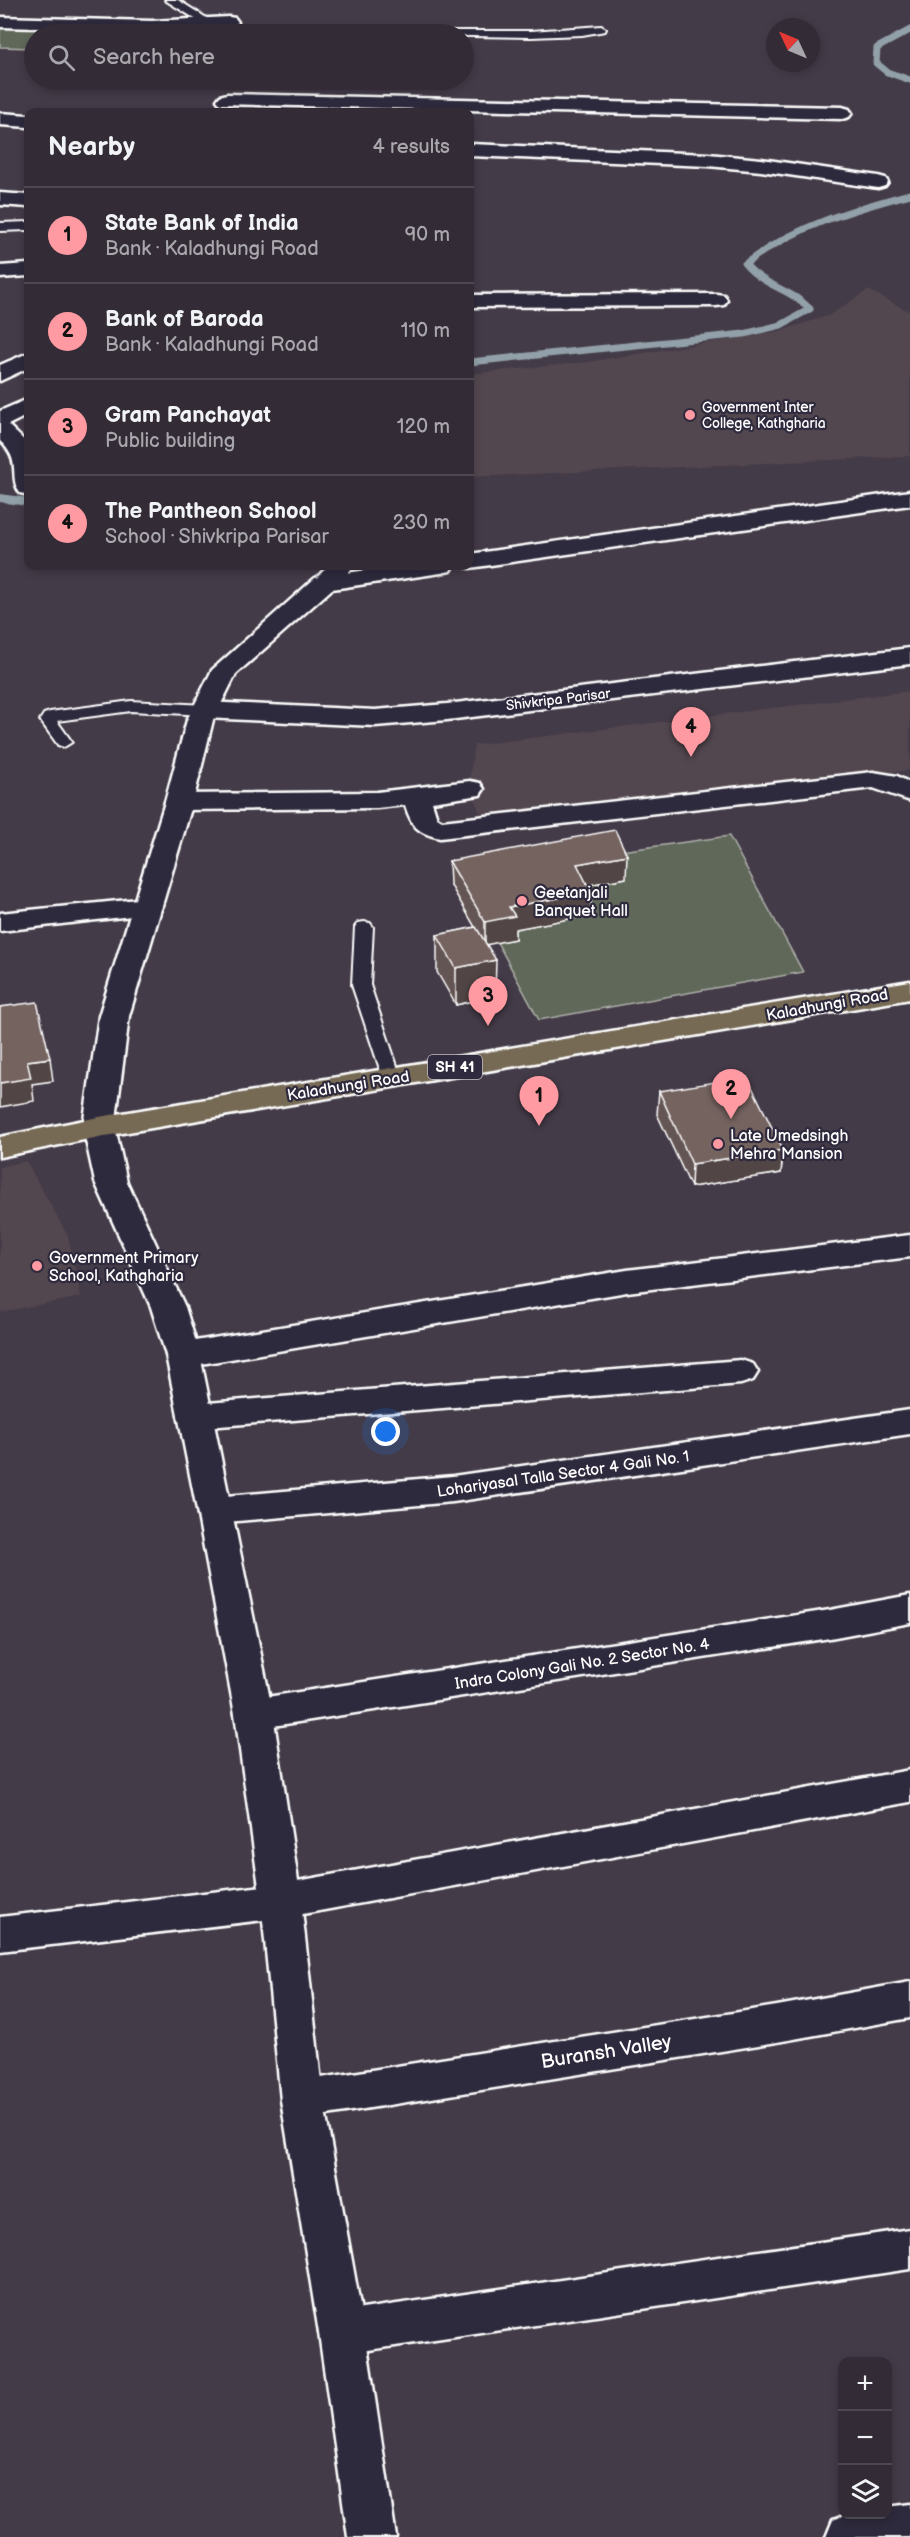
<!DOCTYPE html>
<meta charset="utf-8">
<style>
body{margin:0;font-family:"Balsamiq Sans",sans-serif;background:#3e3842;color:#f1f3f6}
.controls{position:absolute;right:18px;bottom:18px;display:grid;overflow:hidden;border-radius:12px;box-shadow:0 3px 9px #0003}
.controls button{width:54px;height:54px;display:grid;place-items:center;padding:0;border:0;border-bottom:2px solid #4e4851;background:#332c36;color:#f1f3f6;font:30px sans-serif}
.compass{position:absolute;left:766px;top:18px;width:54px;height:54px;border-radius:50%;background:#332c36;box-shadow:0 3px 9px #0003;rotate:314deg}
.you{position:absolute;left:386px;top:1432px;width:21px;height:21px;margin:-15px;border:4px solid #fff;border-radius:50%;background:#1a73e8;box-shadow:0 0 0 9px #1a73e833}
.badge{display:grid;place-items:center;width:39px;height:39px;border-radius:50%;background:#ff9aa2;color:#111;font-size:20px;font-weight:700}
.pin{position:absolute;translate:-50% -50px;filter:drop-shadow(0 2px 3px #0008)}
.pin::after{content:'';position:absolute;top:32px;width:21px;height:18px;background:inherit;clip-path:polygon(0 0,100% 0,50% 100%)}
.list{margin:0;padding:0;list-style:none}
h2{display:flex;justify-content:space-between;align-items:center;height:78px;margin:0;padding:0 24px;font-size:26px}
h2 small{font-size:20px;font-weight:400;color:#a9a7ad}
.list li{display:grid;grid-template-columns:39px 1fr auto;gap:18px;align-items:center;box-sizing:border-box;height:96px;padding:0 24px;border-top:2px solid #4e4851}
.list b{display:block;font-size:22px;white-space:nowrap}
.list p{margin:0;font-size:20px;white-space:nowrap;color:#a9a7ad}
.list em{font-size:20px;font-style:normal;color:#a9a7ad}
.icon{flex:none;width:33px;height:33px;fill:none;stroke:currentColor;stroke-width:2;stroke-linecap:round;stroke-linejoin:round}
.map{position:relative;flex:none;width:910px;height:2537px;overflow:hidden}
.search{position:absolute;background:#332c36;box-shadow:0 3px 9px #0003;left:24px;top:24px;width:450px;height:66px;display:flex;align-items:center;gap:15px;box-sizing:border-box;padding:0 21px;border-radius:33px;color:#a9a7ad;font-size:22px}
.panel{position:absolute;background:#332c36;box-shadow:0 3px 9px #0003;left:24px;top:108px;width:450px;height:462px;border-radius:12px}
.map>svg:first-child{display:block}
.built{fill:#524750}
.green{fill:#60675a;stroke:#b0b3ac;stroke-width:1.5}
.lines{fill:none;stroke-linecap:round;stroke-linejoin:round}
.stream-far1{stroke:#92a1a9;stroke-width:7}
.stream{stroke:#92a1a9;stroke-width:8}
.service-casing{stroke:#fff;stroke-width:4}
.minor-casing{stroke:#fff;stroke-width:5}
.tertiary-casing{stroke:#fff;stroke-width:5}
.primary-casing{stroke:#fff;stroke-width:5}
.service{fill:#2f2a3d;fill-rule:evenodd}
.minor{fill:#2f2a3d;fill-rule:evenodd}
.tertiary{fill:#2f2a3d;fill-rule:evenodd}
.primary{fill:#766a55;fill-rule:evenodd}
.wall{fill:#645553;stroke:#fff;stroke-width:1.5}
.shaded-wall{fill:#514544;stroke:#fff;stroke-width:1.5}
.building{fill:#746361;stroke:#fff;stroke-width:1.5}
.poi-dot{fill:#ff9aa2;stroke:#2f2a3d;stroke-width:2}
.labels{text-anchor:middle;stroke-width:4.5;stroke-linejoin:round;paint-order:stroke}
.far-poi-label{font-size:14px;fill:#fff;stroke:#2f2a3d;text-anchor:start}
.far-street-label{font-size:14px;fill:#fff;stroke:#2f2a3d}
.shield{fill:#2f2a3d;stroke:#c1bfc5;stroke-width:1.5}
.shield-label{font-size:15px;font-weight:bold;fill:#fff}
.poi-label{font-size:16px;fill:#fff;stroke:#2f2a3d;text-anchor:start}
.street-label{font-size:16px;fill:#fff;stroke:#2f2a3d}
.near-street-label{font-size:20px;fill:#fff;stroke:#2f2a3d}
</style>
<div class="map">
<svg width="910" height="2537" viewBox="0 0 910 2537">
<rect width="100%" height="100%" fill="#443b48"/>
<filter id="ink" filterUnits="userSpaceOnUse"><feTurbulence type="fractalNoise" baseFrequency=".0167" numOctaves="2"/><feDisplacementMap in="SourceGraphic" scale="12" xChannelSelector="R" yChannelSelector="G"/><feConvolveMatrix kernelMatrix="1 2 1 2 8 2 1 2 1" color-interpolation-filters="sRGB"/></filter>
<g filter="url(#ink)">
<!-- built -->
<g class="built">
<path d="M868 290 910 312V456L470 477V374L588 362 780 331 830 315Z"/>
<path d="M910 691V770L483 821 469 784 474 745Z"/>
<path d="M26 1161 68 1236 81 1297 0 1312V1167Z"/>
</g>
<!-- green -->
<g class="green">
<path d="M0 28 159 31V34H34V48L0 47Z"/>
<path d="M729 836 803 972 539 1020 497 942 509 930 577 887 614 852Z"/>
</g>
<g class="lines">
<!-- stream-far1 -->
<g class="stream-far1">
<path d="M910 30 877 48 876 63 887 72 910 80"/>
<path d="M470 362 744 334 781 325 810 309C791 289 763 286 745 264 795 226 851 210 910 194"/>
</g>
<!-- stream -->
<path class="stream" d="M0 498 28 502"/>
<defs>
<g id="service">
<path d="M165 0H178L216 24 215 26H207Z"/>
<path d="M601 26 606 29 605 31 582 35 531 37 348 34 353 31H531Z"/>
<path d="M28 222V230L0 231V223Z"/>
<path d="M131 701 205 705 213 710 205 715 131 711 57 721 72 742 64 747 58 745 40 720 44 714 50 712Z"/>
<path d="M364 922 370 923 373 927 370 985 401 1078 398 1082H386L383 1078 352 985 355 927 358 923Z"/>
</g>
<g id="minor">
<path d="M0 17 152 21 229 17 235 18 238 22 235 26 229 27 152 31 0 27Z"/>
<path d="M227 94 842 107 849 109 852 113 849 117 842 119 220 104 217 100 220 96Z"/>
<path d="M0 113 28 115V127L0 125Z"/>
<path d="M470 144 708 154 761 159 878 176 885 178 888 182 885 186 878 188 761 171 708 166 470 156Z"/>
<path d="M0 193 28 195V207L0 205Z"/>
<path d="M28 264V276L0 278V266Z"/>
<path d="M716 294 724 295 727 300 724 305 716 306 470 307V295Z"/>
<path d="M28 353V368L0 381V365Z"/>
<path d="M28 399V415L8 425 28 444V495L20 493C8 476 23 462 0 441V411Z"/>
<path d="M328 566H353C344 580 333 593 315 588L312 583Z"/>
<path d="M910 648V664L447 720 375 726 205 718 196 716 192 710 196 704 205 702 375 710 447 704Z"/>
<path d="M873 772 897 776 910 783V801L873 788 440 838C418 833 412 827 405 805L377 808 179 810 169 808 165 802 169 796 179 794 377 792 470 781 480 783 484 789 480 795 432 802 437 818 442 821Z"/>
<path d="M148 898 158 901 162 907 158 913 0 931V913Z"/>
<path d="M910 1235V1257L627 1292 183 1367 171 1363 166 1355 171 1347 183 1343 627 1270Z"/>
<path d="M741 1360 753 1364 758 1372 753 1380 741 1384 195 1428 183 1425 178 1416 183 1407 195 1404Z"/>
<path d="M910 1410V1434L453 1502 215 1523 202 1519 197 1510 202 1501 215 1497 453 1476Z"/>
<path d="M910 1595V1623L830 1638 254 1729 240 1725 235 1714 240 1703 254 1699 830 1610Z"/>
<path d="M910 1770V1802L281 1918 0 1951V1917L281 1884Z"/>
<path d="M910 1982V2018L777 2042 302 2119 287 2113 281 2100 287 2087 302 2081 777 2006Z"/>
<path d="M910 2229V2269L342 2354 326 2348 319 2333 326 2318 342 2312Z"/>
<path d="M910 2504V2537H826L833 2520 848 2514H888V2507Z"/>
</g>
<g id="tertiary">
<path d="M910 491V505L470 568 461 566H470V554Z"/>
<path d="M393 566H453L450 571 441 573 332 589 236 674 213 720 193 802 129 1016 115 1127 127 1182 185 1307 200 1355 273 1714 301 1901 323 2100 365 2333 396 2537H348L319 2333 281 2100 261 1901 235 1714 197 1510 166 1355 151 1307 95 1182 83 1127 99 1016 165 802 187 720 212 670 315 578Z"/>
</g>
<path id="primary" d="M910 981V999L99 1137 0 1157V1137L99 1117Z"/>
</defs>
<!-- service casing -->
<use href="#service" class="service-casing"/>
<!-- minor casing -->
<use href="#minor" class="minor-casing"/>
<!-- tertiary casing -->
<use href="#tertiary" class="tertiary-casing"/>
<!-- primary casing -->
<use href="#primary" class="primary-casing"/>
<!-- service -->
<use href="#service" class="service"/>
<!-- minor -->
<use href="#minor" class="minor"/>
<!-- tertiary -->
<use href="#tertiary" class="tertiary"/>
<!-- primary -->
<use href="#primary" class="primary"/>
</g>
<!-- wall -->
<g class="wall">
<path d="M449 861 626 878 588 885 591 915 515 929V939L486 944 495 996 456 1005 437 972V935L475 927 450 884Z"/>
<path d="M659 1091 783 1150 781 1173 691 1187 657 1114Z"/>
</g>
<!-- shaded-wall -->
<g class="shaded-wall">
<path d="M627 855 626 878 577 887V864Z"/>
<path d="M591 892V915L515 929V939L485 945V922L509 907Z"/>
<path d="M496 960 495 996 456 1005V968Z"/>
<path d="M50 1058 53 1081 32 1084 34 1101 0 1107V1083L27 1061Z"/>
<path d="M783 1150 781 1173 691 1187 692 1164Z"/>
</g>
<!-- building -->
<g class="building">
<path d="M615 830 627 855 577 864 591 892 509 907 515 916 485 922 449 861Z"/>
<path d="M476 927 496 960 456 968 437 935Z"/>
<path d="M37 1002 50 1058 27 1061 31 1078 0 1083V1007Z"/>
<path d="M747 1077 783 1150 692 1164 659 1091Z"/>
</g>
</g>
<!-- markers -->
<g class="poi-dot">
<circle cx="690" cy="415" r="6"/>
<circle cx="522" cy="901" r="6"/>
<circle cx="718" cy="1144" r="6"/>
<circle cx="37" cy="1266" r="6"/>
</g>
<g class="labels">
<!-- far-poi labels -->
<g class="far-poi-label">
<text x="702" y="412">Government Inter<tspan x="702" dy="16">College, Kathgharia</tspan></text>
</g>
<!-- far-street labels -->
<g class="far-street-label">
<text transform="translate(558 699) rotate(-7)" y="5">Shivkripa Parisar</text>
</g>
<!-- shield labels -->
<rect class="shield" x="428" y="1055" width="54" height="24" rx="4.5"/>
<g class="shield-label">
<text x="455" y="1072">SH 41</text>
</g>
<!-- poi labels -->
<g class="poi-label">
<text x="534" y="898">Geetanjali<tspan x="534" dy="18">Banquet Hall</tspan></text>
<text x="730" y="1141">Late Umedsingh<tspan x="730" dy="18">Mehra Mansion</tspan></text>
<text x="49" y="1263">Government Primary<tspan x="49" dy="18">School, Kathgharia</tspan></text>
</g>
<!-- street labels -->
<g class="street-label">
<text transform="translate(827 1004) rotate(-10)" y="6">Kaladhungi Road</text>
<text transform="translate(348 1085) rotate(-9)" y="6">Kaladhungi Road</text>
<text transform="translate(563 1473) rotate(-8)" y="6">Lohariyasal Talla Sector 4 Gali No. 1</text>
<text transform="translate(582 1663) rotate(-9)" y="6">Indra Colony Gali No. 2 Sector No. 4</text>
</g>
<!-- near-street labels -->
<g class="near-street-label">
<text transform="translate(606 2051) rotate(-9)" y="7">Buransh Valley</text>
</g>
</g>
</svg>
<div class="controls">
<button>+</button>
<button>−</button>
<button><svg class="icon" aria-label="layers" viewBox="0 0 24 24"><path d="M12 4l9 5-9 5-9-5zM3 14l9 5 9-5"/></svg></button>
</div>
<svg class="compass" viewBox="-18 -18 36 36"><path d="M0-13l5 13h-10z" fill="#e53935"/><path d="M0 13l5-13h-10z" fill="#a9a7ad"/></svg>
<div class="you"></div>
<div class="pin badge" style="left:539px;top:1126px">1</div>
<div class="pin badge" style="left:731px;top:1119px">2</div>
<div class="pin badge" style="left:488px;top:1026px">3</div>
<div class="pin badge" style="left:691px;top:757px">4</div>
<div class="search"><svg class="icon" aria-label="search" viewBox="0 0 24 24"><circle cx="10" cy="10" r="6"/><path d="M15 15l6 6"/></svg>Search here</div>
<section class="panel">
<h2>Nearby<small>4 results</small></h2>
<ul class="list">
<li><span class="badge">1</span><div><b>State Bank of India</b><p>Bank · Kaladhungi Road</p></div><em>90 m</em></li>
<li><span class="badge">2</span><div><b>Bank of Baroda</b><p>Bank · Kaladhungi Road</p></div><em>110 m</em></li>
<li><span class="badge">3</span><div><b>Gram Panchayat</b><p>Public building</p></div><em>120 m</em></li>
<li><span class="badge">4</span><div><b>The Pantheon School</b><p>School · Shivkripa Parisar</p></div><em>230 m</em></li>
</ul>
</section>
</div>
